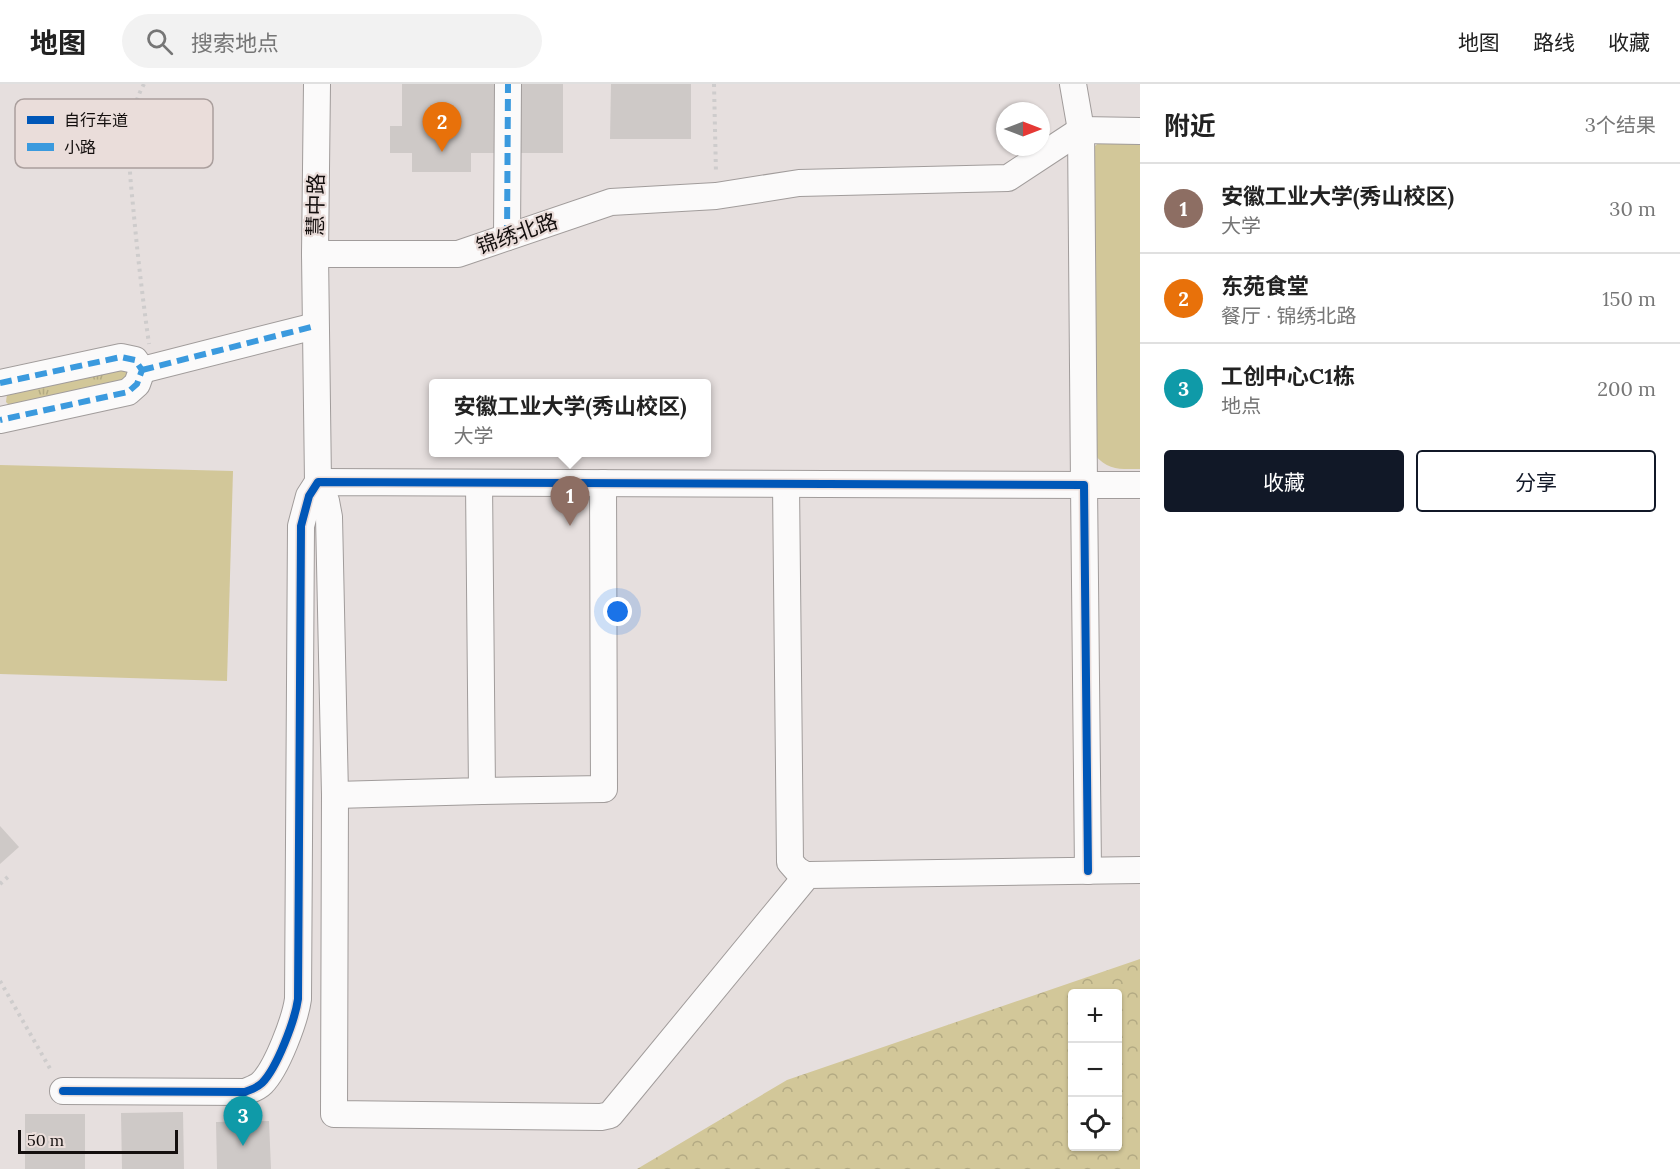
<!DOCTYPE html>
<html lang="zh">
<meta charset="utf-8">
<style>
body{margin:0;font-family:Lora,"Noto Sans SC",serif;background:#f2f2f2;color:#222}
.controls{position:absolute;right:18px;bottom:18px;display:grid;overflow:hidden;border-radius:6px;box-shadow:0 2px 4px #0004}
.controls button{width:54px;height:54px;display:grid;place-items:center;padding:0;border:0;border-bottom:2px solid #e0e0e0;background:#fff;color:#222;font:30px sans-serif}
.compass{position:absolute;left:996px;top:18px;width:54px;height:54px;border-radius:50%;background:#fff;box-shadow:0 2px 4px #0004;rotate:90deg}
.scale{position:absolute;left:18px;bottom:15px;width:160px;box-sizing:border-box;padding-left:6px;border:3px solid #140f0e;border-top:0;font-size:16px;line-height:21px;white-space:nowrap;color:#140f0e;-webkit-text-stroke:4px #eaddda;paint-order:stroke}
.you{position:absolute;left:618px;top:528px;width:21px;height:21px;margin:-15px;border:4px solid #fff;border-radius:50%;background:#1a73e8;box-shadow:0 0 0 9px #1a73e833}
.badge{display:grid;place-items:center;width:39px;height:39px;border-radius:50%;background:#111827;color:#fff;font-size:20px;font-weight:700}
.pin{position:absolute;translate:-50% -50px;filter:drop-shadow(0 2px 3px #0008)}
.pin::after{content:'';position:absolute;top:32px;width:21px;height:18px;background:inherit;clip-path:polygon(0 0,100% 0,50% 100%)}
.popup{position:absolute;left:429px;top:295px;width:282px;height:78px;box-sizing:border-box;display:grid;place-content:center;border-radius:6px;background:#fff;filter:drop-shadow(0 2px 4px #0005);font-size:20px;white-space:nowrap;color:#767676}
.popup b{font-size:22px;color:#222}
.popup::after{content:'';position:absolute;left:50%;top:100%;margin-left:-12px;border:12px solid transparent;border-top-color:#fff}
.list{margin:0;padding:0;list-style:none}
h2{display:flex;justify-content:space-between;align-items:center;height:78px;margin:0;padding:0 24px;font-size:26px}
h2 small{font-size:20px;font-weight:400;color:#767676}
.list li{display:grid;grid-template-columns:39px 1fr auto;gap:18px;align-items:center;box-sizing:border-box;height:90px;padding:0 24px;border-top:2px solid #e0e0e0}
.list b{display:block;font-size:22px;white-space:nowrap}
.list p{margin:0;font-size:20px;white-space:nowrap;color:#767676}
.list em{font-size:20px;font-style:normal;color:#767676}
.actions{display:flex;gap:12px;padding:18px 24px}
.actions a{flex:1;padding:14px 0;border:2px solid #111827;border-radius:6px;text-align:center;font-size:21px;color:#111827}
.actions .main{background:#111827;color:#fff}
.icon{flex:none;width:33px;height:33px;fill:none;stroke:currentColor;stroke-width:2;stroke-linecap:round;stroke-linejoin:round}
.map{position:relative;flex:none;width:1140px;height:1085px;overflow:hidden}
header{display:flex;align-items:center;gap:36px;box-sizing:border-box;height:84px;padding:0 30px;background:#fff;border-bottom:2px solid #e0e0e0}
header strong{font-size:28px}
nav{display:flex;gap:33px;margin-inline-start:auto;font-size:21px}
.search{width:420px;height:54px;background:#f2f2f2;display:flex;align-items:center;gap:15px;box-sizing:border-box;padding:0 21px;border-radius:33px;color:#767676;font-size:22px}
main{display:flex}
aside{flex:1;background:#fff}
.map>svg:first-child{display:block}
.grass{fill:url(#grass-tufts)}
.forest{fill:url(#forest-crowns);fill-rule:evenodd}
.pitch{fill:#d2c799}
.building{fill:#cec9c7}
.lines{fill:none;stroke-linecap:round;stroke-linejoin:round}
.minor-casing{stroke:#a19c9b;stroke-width:28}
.path{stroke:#cecccc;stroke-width:4;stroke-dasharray:3 4.5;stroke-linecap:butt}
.minor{stroke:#fbfafa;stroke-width:26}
.quiet{stroke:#3b9ade;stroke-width:6;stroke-dasharray:12 6;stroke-linecap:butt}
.cycleway-casing{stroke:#eaddda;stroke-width:11}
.cycleway{stroke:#0057b8;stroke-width:8}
.labels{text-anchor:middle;stroke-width:4.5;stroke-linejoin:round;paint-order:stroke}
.street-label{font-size:21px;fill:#140f0e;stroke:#eaddda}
.key{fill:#eaddda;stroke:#aa9f9d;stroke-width:1.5}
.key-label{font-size:16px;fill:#140f0e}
</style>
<header>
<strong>地图</strong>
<div class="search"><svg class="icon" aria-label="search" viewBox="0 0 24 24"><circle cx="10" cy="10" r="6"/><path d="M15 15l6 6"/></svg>搜索地点</div>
<nav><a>地图</a><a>路线</a><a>收藏</a></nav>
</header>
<main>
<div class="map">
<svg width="1140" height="1085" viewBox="0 0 1140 1085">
<defs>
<pattern id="grass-tufts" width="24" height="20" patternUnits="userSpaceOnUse" patternTransform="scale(1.5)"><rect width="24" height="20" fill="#d2c799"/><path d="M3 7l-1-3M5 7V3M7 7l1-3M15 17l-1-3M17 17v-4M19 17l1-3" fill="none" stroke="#b3aa83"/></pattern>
<pattern id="forest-crowns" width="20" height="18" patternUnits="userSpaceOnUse" patternTransform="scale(1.5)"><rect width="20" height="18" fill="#d2c799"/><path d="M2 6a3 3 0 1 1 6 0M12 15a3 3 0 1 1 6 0" fill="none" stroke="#b3aa83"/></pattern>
</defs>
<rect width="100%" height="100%" fill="#e6dfde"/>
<!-- grass -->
<path class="grass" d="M120 283 130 287 128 296 11 323 6 318 7 310Z"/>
<!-- forest -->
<path class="forest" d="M1140 875V1085H637L787 996ZM1072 910H1118V1062H1072Z"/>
<!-- pitch -->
<g class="pitch">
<path d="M1140 55V385C1121 385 1108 387 1095 371L1093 64 1099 58Z"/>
<path d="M0 381 233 387 227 597 0 590Z"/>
</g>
<!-- building -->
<g class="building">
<path d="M402 0H563V69H471V88H412V69H390V42H402Z"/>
<path d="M611 0H691V55H610Z"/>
<path d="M0 742 19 763 0 780Z"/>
<path d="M183 1028 184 1085H122L121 1029Z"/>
<rect x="25" y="1030" width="60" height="55"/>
<path d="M269 1037 271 1085H217L216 1038Z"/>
</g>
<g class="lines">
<defs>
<g id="minor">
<path d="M317 0 315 170 318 398 326 417 329 433 335 711 334 1030 601 1033 610 1031 805 794 809 791 1140 786"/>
<path d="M1073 0 1081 46 1084 401H1140"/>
<path d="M507 153 508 0"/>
<path d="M315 170H458L611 118 716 112 799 99 1008 94 1081 46 1140 47"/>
<path d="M142 286 315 242"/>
<path d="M0 299 121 273 135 276 142 286 137 300 128 308 0 336"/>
<path d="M786 400 790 778 797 786 807 792"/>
<path d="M482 707 604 705 603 399"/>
<path d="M335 711 482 707 479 399"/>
<path d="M63 1007 245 1008C252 1005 257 1004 262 999 277 984 295 936 298 915L301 442 309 412 318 398 1084 401 1088 787"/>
</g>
</defs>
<!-- minor casing -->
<use href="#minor" class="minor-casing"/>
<!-- path -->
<g class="path">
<path d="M144 0C122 40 130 88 134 132 138 175 143 217 149 260"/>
<path d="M714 0 716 90"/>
<path d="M0 800 10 791"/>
<path d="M0 897 52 988"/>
</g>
<!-- minor -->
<use href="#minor" class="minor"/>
<!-- quiet -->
<g class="quiet">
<path d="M507 153 508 0"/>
<path d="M142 286 315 242"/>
<path d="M0 299 121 273 135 276 142 286 137 300 128 308 0 336"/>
</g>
<defs>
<path id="cycleway" d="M63 1007 245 1008C252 1005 257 1004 262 999 277 984 295 936 298 915L301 442 309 412 318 398 1084 401 1088 787"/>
</defs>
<!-- cycleway casing -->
<use href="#cycleway" class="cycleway-casing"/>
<!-- cycleway -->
<use href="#cycleway" class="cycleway"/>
</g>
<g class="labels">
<!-- street labels -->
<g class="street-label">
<text transform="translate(316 121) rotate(-89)" y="7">慧中路</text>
<text transform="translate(517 150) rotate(-19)" y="7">锦绣北路</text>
</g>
</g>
<!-- legend -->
<rect x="15" y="15" width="198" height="69" rx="9" class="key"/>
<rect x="27" y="32" width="27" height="8" fill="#0057b8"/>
<rect x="27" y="59" width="27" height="8" fill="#3b9ade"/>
<g class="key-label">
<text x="64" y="42">自行车道</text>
<text x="64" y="69">小路</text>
</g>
</svg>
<div class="controls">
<button>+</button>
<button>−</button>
<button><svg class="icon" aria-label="locate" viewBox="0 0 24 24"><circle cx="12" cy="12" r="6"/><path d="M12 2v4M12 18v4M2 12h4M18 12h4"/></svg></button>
</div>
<svg class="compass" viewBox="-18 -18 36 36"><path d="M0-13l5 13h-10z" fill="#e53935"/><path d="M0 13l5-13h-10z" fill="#767676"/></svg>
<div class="scale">50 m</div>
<div class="you"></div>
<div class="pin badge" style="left:570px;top:442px;background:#8d6e63">1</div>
<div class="popup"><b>安徽工业大学(秀山校区)</b>大学</div>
<div class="pin badge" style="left:442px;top:68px;background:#e8710a">2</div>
<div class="pin badge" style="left:243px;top:1062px;background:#0f9aa8">3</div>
</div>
<aside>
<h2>附近<small>3个结果</small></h2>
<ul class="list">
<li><span class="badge" style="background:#8d6e63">1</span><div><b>安徽工业大学(秀山校区)</b><p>大学</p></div><em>30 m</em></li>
<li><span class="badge" style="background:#e8710a">2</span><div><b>东苑食堂</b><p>餐厅 · 锦绣北路</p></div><em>150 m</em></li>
<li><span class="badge" style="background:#0f9aa8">3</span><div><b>工创中心C1栋</b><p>地点</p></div><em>200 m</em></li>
</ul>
<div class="actions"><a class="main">收藏</a><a>分享</a></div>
</aside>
</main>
